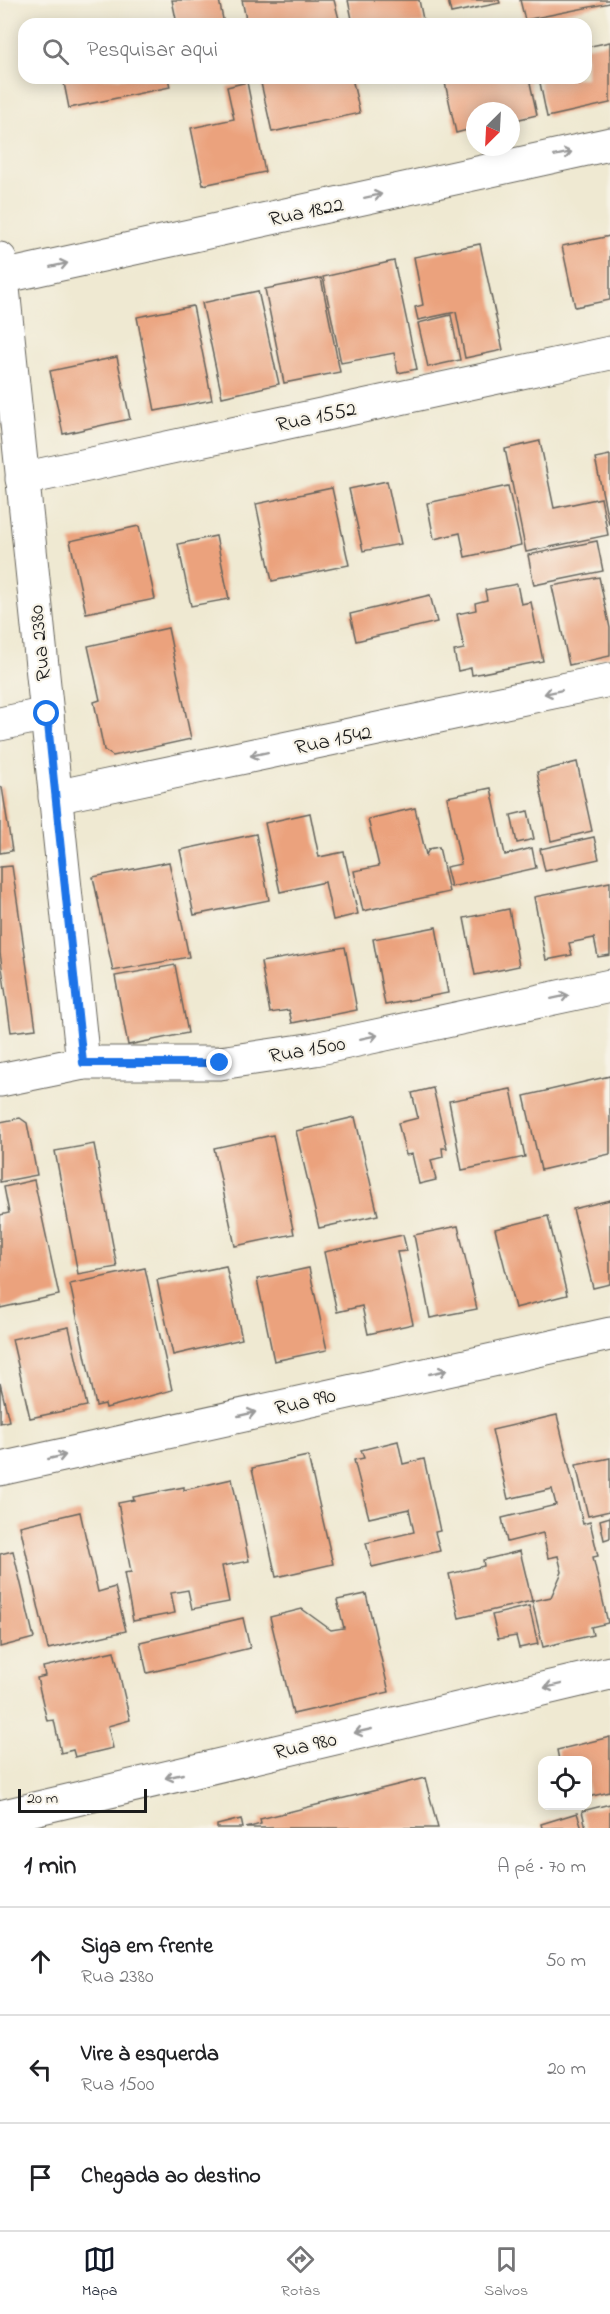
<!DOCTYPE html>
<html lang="pt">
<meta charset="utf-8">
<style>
body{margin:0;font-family:"Indie Flower",sans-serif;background:#f2f2f2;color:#202124}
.controls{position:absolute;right:18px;bottom:18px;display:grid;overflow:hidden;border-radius:12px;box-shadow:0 3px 15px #0003}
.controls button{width:54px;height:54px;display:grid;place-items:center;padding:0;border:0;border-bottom:2px solid #e0e0e0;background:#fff;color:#202124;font:30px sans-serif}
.compass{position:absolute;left:466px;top:102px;width:54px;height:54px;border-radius:50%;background:#fff;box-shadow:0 3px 15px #0003;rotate:204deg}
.scale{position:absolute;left:18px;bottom:15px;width:129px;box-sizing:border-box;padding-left:6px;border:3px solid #1c1c1c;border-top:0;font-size:16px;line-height:21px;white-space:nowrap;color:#1c1c1c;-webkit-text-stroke:4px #f7f3e8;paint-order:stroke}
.stop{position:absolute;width:18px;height:18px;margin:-14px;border:4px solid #1a73e8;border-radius:50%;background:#fff}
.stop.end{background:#1a73e8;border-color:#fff;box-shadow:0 2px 6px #0008}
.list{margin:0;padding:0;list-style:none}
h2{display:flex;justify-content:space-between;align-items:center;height:78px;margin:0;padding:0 24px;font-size:26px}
h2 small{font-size:20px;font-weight:400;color:#757577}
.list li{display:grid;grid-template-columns:39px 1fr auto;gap:18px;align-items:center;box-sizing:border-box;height:108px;padding:0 24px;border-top:2px solid #e0e0e0}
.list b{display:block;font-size:22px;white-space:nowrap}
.list p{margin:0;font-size:20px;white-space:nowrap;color:#757577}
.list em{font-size:20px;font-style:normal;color:#757577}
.icon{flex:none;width:33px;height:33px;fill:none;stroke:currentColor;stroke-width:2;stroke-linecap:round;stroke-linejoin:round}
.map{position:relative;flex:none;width:610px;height:1828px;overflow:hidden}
.search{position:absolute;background:#fff;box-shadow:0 3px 15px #0003;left:18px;right:18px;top:18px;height:66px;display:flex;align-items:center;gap:15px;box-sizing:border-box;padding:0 21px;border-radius:18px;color:#757577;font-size:22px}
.sheet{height:402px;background:#fff}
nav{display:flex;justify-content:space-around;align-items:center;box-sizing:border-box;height:84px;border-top:2px solid #e0e0e0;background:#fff;font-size:16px;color:#757577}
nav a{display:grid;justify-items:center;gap:3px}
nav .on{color:#111827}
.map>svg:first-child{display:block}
.building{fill:#eba27d}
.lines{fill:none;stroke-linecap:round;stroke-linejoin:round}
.minor-casing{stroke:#66645c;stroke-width:35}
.tertiary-casing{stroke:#66645c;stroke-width:35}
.minor{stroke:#fff;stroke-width:33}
.tertiary{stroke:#fff;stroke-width:33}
.oneway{stroke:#999}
.route{stroke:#1a73e8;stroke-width:8}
.labels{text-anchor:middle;stroke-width:4.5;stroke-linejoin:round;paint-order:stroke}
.street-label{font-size:21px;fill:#1c1c1c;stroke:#f7f3e8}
</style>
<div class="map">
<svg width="610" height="1828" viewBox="0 0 610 1828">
<rect width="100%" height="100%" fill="#f7f3e8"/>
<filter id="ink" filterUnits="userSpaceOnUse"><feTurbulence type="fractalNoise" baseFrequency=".0167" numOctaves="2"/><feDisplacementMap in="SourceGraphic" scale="12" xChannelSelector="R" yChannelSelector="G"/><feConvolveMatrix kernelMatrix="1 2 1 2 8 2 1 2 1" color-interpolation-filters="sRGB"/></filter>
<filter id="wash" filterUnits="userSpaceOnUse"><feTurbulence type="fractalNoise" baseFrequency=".008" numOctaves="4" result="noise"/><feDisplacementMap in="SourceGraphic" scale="24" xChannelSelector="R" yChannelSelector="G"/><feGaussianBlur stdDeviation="1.35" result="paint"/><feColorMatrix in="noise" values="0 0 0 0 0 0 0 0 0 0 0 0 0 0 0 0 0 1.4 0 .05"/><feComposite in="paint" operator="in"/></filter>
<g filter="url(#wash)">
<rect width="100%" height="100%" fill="#efe9d2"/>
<g id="blocks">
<!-- building -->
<g class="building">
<path d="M172 0H219L224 24H177Z"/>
<path d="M242 0H334L339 19 317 24H247Z"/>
<path d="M348 0H419L424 24H353Z"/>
<path d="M448 0H499L500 3 451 13Z"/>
<path d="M520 0H610V3L525 20Z"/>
<path d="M610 42V103L547 117 539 78H586V47Z"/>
<path d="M63 78H168L170 87 69 108Z"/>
<path d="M283 78H352L360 113 272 132 261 83Z"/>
<path d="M444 78H529L537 115 511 121V111H475V128L456 133Z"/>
<path d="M247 82 265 172 203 185 191 128 234 119 227 87Z"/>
<path d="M610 236V300L575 307 562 246Z"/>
<path d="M480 244 503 350 465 358 456 312 418 320 415 307 423 305 414 257Z"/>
<path d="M394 261 417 369 398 373 394 353 341 363 323 277Z"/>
<path d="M321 278 340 372 284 383 265 289Z"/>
<path d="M258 291 279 384 222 397 202 303Z"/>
<path d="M193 306 212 400 155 411 137 317Z"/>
<path d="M451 315 460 360 428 367 418 323Z"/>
<path d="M117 357 130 419 63 434 50 371Z"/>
<path d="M540 441 554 508 601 498 608 535 526 552 505 449Z"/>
<path d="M610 455V524H609L595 458Z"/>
<path d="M387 481 401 544 363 551 349 489Z"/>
<path d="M508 486 521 545 465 557 460 533 434 539 427 503Z"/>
<path d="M332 488 349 565 272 581 256 504Z"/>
<path d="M139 526 155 599 86 613 70 541Z"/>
<path d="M216 536 229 599 191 606 178 544Z"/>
<path d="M597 541 603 571 534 585 528 555Z"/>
<path d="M599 577 610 628V656L569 665 552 586Z"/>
<path d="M517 584 521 604 531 602 543 661 472 675 471 668 458 671 454 651 464 649 457 614 476 610 475 603 487 600 485 590Z"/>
<path d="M430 595 437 622 356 641 350 614Z"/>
<path d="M168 628 191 739 113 756 104 750 94 702 100 700 88 646Z"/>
<path d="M577 762 592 831 551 841 537 772Z"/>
<path d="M0 787H2L12 851 0 853Z"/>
<path d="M491 788 505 855 532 848 536 868 451 887 446 867 461 864 447 797Z"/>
<path d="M415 808 426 855 429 849 439 847 449 892 363 911 354 871 379 866 368 819Z"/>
<path d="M528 811 534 839 517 843 511 815Z"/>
<path d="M310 813 319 857 344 852 358 914 333 920 325 882 280 892 265 823Z"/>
<path d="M256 834 269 900 194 915 180 850Z"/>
<path d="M594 837 599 859 545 871 540 849Z"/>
<path d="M169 862 189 957 113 971 93 877Z"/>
<path d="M12 866 36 1029 11 1032 0 953V867Z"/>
<path d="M610 882V955L598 957 594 938 569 943 572 955 546 960 534 897Z"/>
<path d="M509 909 519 966 475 975 464 918Z"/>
<path d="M436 927 448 993 385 1005 373 939Z"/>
<path d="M345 947 357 1010 292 1023 289 1010 270 1013 261 962Z"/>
<path d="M175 965 188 1033 128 1045 115 976Z"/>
<path d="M610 1076V1154L541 1170 524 1096Z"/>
<path d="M433 1088 447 1148H442L443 1157 431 1160 436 1180 419 1184 412 1154 406 1155 398 1123 418 1118 412 1093Z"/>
<path d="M511 1089 525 1157 462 1170 449 1101Z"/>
<path d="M355 1117 378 1215 319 1228 296 1131Z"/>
<path d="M20 1118 27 1123 37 1175 0 1182V1122Z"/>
<path d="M273 1135 294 1234 235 1246 214 1148Z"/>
<path d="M94 1144 117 1267 78 1274 55 1151Z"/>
<path d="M34 1180 59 1295 0 1308V1215L9 1213 4 1187Z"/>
<path d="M610 1200V1284L593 1288 573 1209Z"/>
<path d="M548 1216 567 1295 515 1308 495 1229Z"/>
<path d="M458 1226 477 1309 430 1318 414 1235Z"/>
<path d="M403 1235 407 1251 397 1252 413 1324 368 1334 362 1306 337 1312 324 1252Z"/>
<path d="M226 1266 242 1339 173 1355 157 1280Z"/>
<path d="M145 1268 172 1390 106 1408 105 1404 96 1406 70 1284Z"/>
<path d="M309 1268 327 1350 274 1361 257 1279Z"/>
<path d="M69 1327 87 1406 30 1418 12 1339Z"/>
<path d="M0 1383 9 1421 0 1423Z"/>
<path d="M557 1415 583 1524 590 1522 598 1556 593 1557 608 1623 591 1627 593 1635 543 1647 532 1601 459 1618 449 1574 484 1566 483 1560 520 1551 532 1601 551 1597 562 1572 558 1556 548 1558 543 1533 507 1542 502 1518 556 1505 552 1489 508 1499 492 1430Z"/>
<path d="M398 1441 403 1464 424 1459 440 1531 435 1532 440 1551 372 1567 366 1543 414 1532 409 1509 369 1518 354 1460 364 1458 361 1450Z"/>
<path d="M308 1456 333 1564 276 1577 252 1468Z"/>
<path d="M610 1458V1511L588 1516 576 1465Z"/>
<path d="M232 1479 249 1561 222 1566 229 1602 192 1609 188 1590 171 1593 175 1613 133 1621 124 1573 131 1572 118 1503 134 1500 133 1497 184 1487V1490Z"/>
<path d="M80 1512 98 1592 115 1587 126 1631 48 1649 20 1526Z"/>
<path d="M610 1517V1538L604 1540 600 1520Z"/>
<path d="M13 1551 34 1638 0 1647V1554Z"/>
<path d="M366 1594 389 1692 293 1714 270 1617 302 1609 331 1630 344 1628 337 1600Z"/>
<path d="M529 1606 538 1644 519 1648 516 1636 498 1639 492 1615Z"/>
<path d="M243 1618 250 1648 147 1673 140 1642Z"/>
<path d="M114 1651 130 1720 108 1726 113 1748 75 1757 73 1750 61 1753 54 1720 47 1721 37 1678 45 1676 43 1667Z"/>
<path d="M610 1737V1792L588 1797V1761L559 1760 557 1750Z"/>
<path d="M425 1778 438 1828H246L261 1824 260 1819Z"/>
<path d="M610 1804V1828H586L582 1811Z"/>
<path d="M577 1813 582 1828H542L541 1824Z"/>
<path d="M241 1819 243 1828H217V1825Z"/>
</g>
</g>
</g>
<g filter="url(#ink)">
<use href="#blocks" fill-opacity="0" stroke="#66645c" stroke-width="1.5"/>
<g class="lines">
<defs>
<g id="minor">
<path d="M0 259 83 1063"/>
<path d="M2 277 610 144"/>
<path d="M22 479 610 353"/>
<path d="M0 724 47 714"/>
<path d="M55 797 610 680"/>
<path d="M0 1469 610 1334"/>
<path d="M0 1817 610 1673"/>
</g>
<path id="tertiary" d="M0 1080 83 1063H220L315 1049 610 986"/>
</defs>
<!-- minor casing -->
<use href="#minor" class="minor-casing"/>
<!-- tertiary casing -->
<use href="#tertiary" class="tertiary-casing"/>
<!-- minor -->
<use href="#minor" class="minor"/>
<!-- tertiary -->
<use href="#tertiary" class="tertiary"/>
</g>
<!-- one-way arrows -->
<defs><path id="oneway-shaft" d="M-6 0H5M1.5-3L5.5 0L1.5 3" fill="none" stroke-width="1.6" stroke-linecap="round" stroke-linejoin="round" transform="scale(1.5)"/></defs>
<g class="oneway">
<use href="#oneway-shaft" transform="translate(563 154) rotate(-12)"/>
<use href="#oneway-shaft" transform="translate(373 196) rotate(-12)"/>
<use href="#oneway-shaft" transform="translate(59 265) rotate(-12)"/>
<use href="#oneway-shaft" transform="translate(553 692) rotate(168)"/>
<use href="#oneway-shaft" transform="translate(259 754) rotate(168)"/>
<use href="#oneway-shaft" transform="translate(560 997) rotate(-12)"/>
<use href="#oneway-shaft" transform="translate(369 1037) rotate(-12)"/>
<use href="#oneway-shaft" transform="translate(438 1372) rotate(-13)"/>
<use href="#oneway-shaft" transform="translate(247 1414) rotate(-13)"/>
<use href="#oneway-shaft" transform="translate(57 1457) rotate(-13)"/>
<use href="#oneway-shaft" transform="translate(553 1686) rotate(167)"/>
<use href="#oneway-shaft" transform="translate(363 1731) rotate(167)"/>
<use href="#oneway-shaft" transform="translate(174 1776) rotate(167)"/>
</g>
</g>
<g class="lines" filter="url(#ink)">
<!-- route -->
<path class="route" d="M47 714 83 1063H220"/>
</g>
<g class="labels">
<!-- street labels -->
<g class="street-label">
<text transform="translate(306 211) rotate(-12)" y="7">Rua 1822</text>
<text transform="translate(316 416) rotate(-12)" y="7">Rua 1552</text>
<text transform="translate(39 643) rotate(-96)" y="7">Rua 2380</text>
<text transform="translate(333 739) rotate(-12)" y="7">Rua 1542</text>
<text transform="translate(307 1049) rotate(-10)" y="7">Rua 1500</text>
<text transform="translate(305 1401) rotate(-13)" y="7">Rua 990</text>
<text transform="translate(305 1745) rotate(-13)" y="7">Rua 980</text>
</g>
</g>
</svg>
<div class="controls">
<button><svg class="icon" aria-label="locate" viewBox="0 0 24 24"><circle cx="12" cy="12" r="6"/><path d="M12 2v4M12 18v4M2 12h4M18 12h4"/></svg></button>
</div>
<svg class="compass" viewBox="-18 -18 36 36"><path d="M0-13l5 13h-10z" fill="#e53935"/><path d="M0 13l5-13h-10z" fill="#757577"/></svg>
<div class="scale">20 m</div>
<div class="stop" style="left:47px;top:714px"></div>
<div class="stop end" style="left:220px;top:1063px"></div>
<div class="search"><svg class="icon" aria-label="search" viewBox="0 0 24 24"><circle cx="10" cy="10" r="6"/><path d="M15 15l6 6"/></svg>Pesquisar aqui</div>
</div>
<section class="sheet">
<h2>1 min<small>A pé · 70 m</small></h2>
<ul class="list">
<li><svg class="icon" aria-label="ahead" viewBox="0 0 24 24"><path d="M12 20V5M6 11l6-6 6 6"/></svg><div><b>Siga em frente</b><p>Rua 2380</p></div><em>50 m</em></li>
<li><svg class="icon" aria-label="left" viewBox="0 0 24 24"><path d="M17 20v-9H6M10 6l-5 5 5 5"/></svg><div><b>Vire à esquerda</b><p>Rua 1500</p></div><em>20 m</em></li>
<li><svg class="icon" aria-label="arrive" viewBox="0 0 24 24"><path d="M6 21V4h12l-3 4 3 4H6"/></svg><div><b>Chegada ao destino</b></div></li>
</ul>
</section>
<nav>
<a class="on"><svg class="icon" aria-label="map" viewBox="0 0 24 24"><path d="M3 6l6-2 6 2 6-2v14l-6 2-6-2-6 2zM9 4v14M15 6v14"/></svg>Mapa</a>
<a><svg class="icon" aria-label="directions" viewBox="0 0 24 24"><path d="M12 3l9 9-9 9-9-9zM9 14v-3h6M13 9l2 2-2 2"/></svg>Rotas</a>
<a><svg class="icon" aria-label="saved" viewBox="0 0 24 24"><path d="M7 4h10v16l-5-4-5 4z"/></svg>Salvos</a>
</nav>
